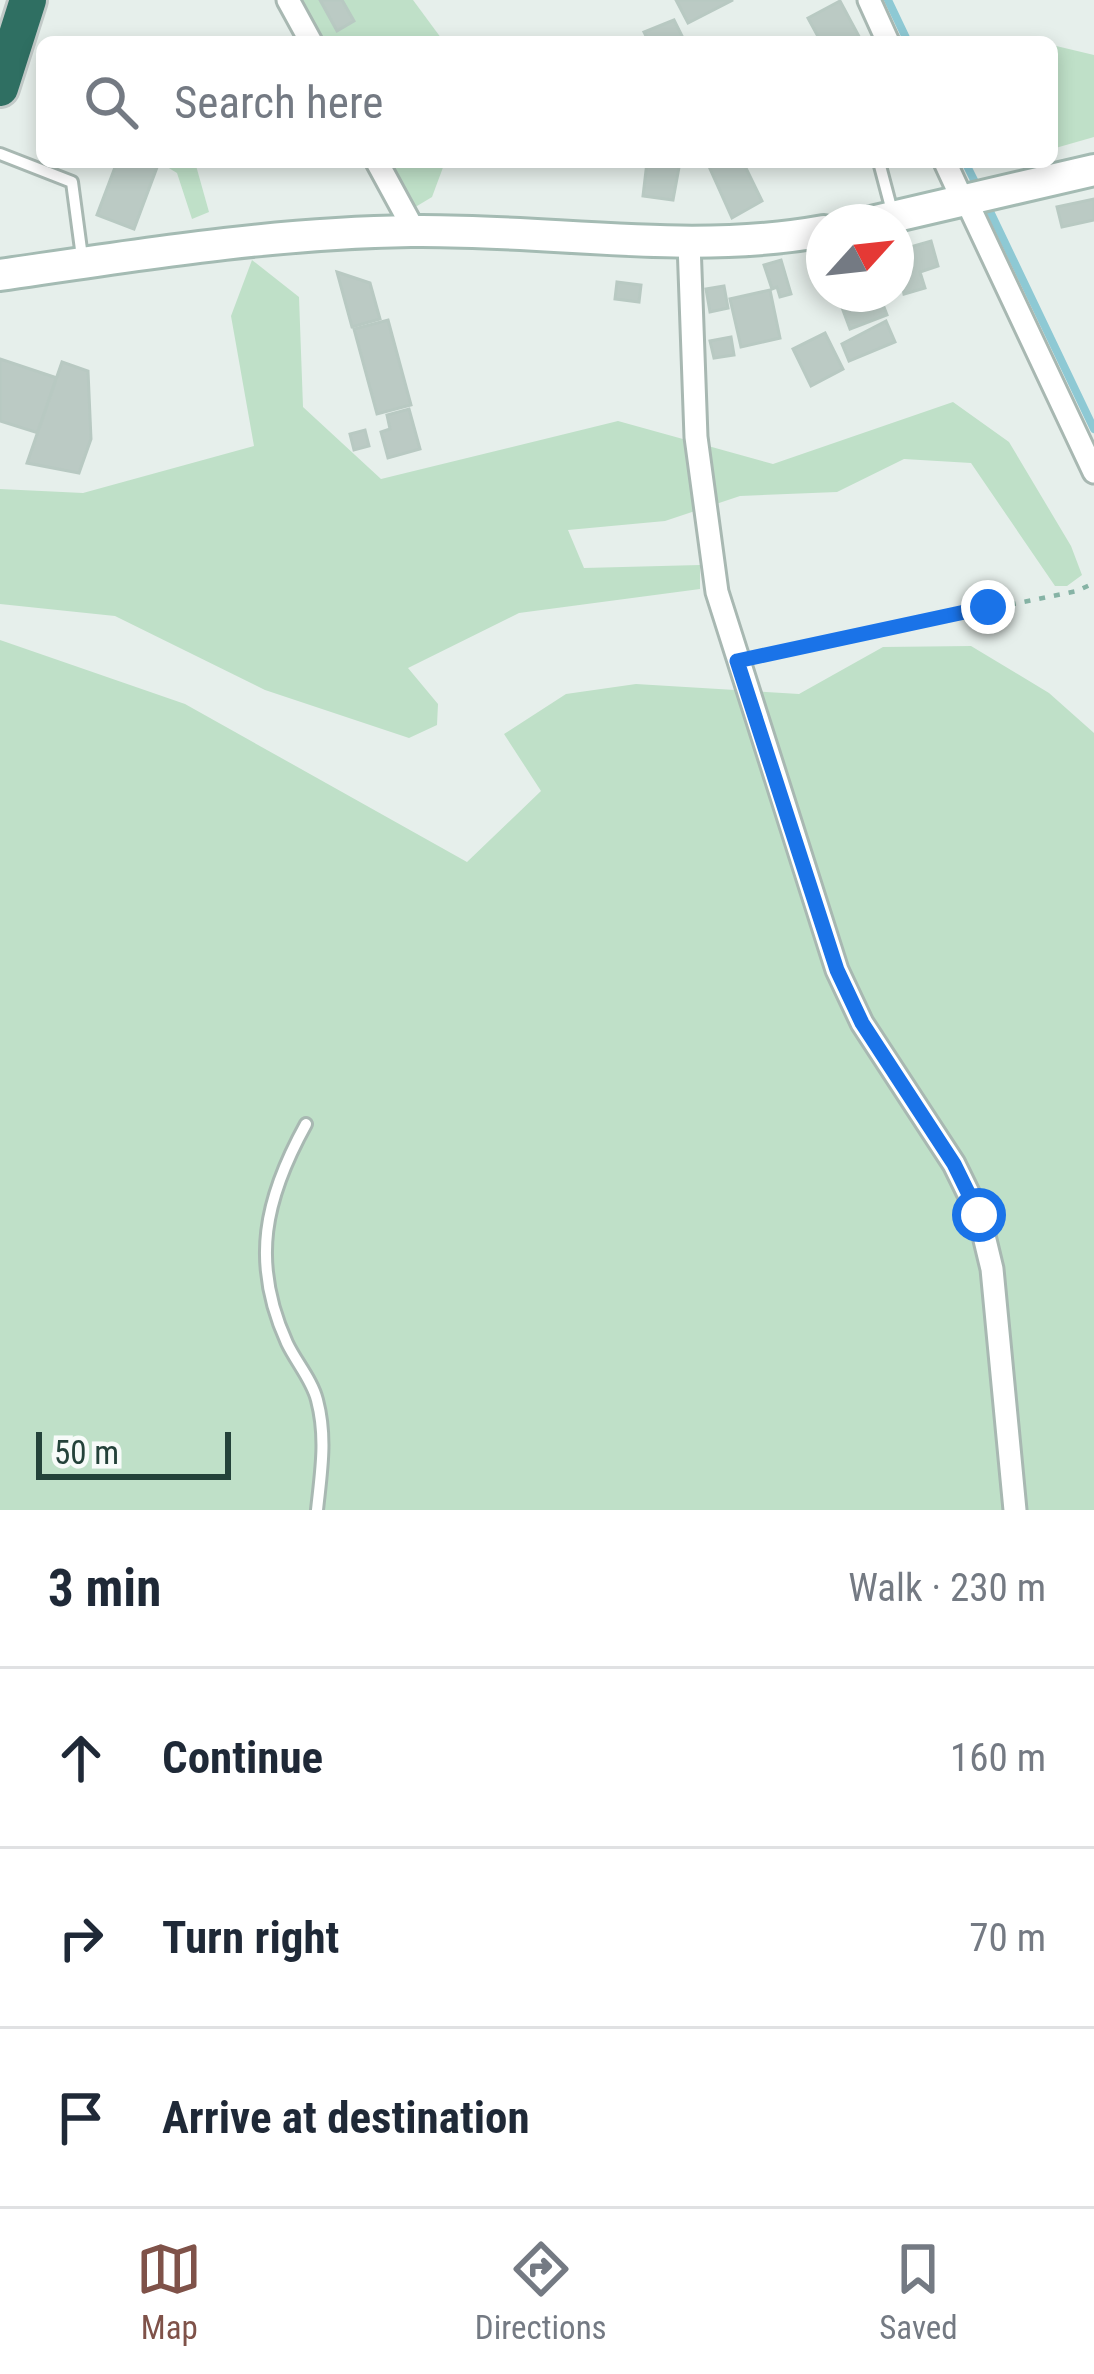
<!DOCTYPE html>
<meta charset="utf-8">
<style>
body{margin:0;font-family:"Roboto Condensed",sans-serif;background:#f2f2f3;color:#1f2937}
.compass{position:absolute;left:806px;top:204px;width:108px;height:108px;border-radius:50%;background:#fff;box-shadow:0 6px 18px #0003;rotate:63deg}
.scale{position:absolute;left:36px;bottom:30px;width:195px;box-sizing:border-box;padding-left:12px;border:6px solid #24423a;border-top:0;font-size:33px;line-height:42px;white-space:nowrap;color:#24423a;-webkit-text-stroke:9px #f7fbf9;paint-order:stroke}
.stop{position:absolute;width:36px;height:36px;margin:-27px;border:9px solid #1a73e8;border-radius:50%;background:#fff}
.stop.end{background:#1a73e8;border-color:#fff;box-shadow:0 3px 12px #0008}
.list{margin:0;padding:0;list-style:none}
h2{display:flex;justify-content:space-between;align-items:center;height:156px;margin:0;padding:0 48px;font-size:51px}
h2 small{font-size:39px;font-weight:400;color:#747a83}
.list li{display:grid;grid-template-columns:78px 1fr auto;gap:36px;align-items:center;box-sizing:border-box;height:180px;padding:0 48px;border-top:3px solid #e0e1e3}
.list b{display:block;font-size:45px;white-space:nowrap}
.list em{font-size:39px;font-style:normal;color:#747a83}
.icon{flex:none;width:66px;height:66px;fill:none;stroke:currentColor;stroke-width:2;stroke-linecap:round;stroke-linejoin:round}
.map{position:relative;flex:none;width:1094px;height:1510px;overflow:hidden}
.search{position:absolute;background:#fff;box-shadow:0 6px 18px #0003;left:36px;right:36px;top:36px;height:132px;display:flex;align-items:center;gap:30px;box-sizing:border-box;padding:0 42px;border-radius:18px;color:#747a83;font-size:45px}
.sheet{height:696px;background:#fff}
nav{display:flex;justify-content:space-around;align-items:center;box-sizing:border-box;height:168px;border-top:3px solid #e0e1e3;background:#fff;font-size:33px;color:#747a83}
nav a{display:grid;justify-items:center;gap:6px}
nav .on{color:#7f5249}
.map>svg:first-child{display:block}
.green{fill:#bfe0c8}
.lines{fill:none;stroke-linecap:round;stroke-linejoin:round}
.stream{stroke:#8ec9d4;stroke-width:8}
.building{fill:#bbcac4;stroke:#b8c9c2;stroke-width:3}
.lane-casing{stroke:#a8b8b2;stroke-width:16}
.street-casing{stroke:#a8b8b2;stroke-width:27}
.secondary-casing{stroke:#a4bbb3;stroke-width:36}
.highway-casing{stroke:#c2cac8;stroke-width:42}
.path{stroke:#86b3a5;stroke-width:4.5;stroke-dasharray:6 9;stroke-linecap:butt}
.lane{stroke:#fff;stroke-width:10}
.street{stroke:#fff;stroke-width:21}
.secondary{stroke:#fff;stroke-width:30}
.highway{stroke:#2f6f62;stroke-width:36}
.route{stroke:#1a73e8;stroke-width:15}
</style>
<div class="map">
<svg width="1094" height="1510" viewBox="0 0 1094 1510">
<rect width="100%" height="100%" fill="#e6efeb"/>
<!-- green -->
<g class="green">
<path d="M297 0H413L444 42H320Z"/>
<path d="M1052 45 1094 55V137L1052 149Z"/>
<path d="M159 162H195L209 212 192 219 177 173Z"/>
<path d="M386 162H445L432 197 412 209Z"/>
<path d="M252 260 299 297 303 407 381 479 618 421 773 464 953 402 1009 442 1071 546 1082 575 1067 586H1055L971 463 904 459 837 492 740 496 665 521 568 530 584 568 700 565V589L519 613 408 668 438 704 437 725 409 738 265 690 115 616 0 604V489L83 493 254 446 231 316Z"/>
<path d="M0 640 185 704 467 862 541 791 504 734 566 694 636 684 799 694 883 647 971 646 1049 693 1094 733V1510H0Z"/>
</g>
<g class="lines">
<!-- stream -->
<g class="stream">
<path d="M888 0 908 42"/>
<path d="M965 162 979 190"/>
<path d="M986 203 1094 429"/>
</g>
</g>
<!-- building -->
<g class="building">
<path d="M320 0H342L354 21 337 31Z"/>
<path d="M676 0H733L688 23Z"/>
<path d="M840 1 862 42H821L808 18Z"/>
<path d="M674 20 685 42H649L644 32Z"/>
<path d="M117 162H159L134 229 97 215Z"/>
<path d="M647 162H680L673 200 643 196Z"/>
<path d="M707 162H743L762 201 732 218Z"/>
<path d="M1094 199V220L1062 227 1057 207Z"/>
<path d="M931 241 938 266 920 272 925 288 904 294 896 251Z"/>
<path d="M781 260 791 294 780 297 777 287 772 289 764 265Z"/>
<path d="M337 272 370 283 380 319 352 327Z"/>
<path d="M617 282 641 285 639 302 615 299Z"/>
<path d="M724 286 728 308 710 312 706 289Z"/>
<path d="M770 290 780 338 741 347 730 299Z"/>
<path d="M837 294H879L887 315 850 329Z"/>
<path d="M388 320 411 405 377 414 354 329Z"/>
<path d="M886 321 895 342 849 361 842 344Z"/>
<path d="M825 333 843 369 811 386 793 349Z"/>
<path d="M731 337 734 355 714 358 710 341Z"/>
<path d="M0 359 57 378 38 433 0 421Z"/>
<path d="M62 362 88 371 91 439 79 473 27 463Z"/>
<path d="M409 409 420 449 388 458 381 432 390 429 387 415Z"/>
<path d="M365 430 369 446 354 450 350 434Z"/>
</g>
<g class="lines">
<defs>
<g id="lane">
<path d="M0 154 72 182 82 257"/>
<path d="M879 162 893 215"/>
<path d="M306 1124C265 1198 250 1262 287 1343 296 1362 312 1380 317 1400 327 1438 321 1472 317 1510"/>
</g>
<g id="street">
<path d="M288 0 311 42"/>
<path d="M869 0 888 42"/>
<path d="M377 162 414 230"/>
<path d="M945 162 963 201"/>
<path d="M966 200 1094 472"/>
<path d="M689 243 696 437 717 592 837 970 862 1023 954 1164 979 1215 992 1269 1015 1510"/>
</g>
<g id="secondary">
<path d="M871 222 1094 170"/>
<path d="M0 275C137 255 272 233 411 231 549 229 687 256 824 231"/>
</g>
<path id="highway" d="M0 88 28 0"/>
</defs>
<!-- lane casing -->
<use href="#lane" class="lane-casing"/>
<!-- street casing -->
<use href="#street" class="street-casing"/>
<!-- secondary casing -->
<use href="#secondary" class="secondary-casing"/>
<!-- highway casing -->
<use href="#highway" class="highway-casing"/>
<!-- path -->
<path class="path" d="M760 656 1077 591 1094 583"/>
<!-- lane -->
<use href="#lane" class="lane"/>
<!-- street -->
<use href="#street" class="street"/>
<!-- secondary -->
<use href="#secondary" class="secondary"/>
<!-- highway -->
<use href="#highway" class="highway"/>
</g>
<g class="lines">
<!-- route -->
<path class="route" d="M979 1215 954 1164 862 1023 837 970 737 661 988 607"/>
</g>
</svg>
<svg class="compass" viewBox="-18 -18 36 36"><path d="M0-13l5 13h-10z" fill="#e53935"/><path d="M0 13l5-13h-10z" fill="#747a83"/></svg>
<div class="scale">50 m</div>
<div class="stop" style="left:979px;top:1215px"></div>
<div class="stop end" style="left:988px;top:607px"></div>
<div class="search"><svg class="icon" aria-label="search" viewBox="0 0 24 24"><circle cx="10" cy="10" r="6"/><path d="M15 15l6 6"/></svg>Search here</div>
</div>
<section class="sheet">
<h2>3 min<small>Walk · 230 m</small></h2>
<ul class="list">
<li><svg class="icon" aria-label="ahead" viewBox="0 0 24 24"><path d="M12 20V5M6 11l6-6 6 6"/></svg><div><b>Continue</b></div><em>160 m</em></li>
<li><svg class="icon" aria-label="right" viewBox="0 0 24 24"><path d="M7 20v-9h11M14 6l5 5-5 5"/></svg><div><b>Turn right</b></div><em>70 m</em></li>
<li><svg class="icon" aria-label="arrive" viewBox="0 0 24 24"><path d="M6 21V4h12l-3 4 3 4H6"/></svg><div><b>Arrive at destination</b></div></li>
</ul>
</section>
<nav>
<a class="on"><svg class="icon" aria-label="map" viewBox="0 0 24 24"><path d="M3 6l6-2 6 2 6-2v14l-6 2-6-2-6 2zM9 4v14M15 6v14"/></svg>Map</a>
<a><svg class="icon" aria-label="directions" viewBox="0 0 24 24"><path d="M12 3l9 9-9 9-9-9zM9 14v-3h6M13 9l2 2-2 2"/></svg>Directions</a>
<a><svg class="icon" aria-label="saved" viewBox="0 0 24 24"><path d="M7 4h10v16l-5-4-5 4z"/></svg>Saved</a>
</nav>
